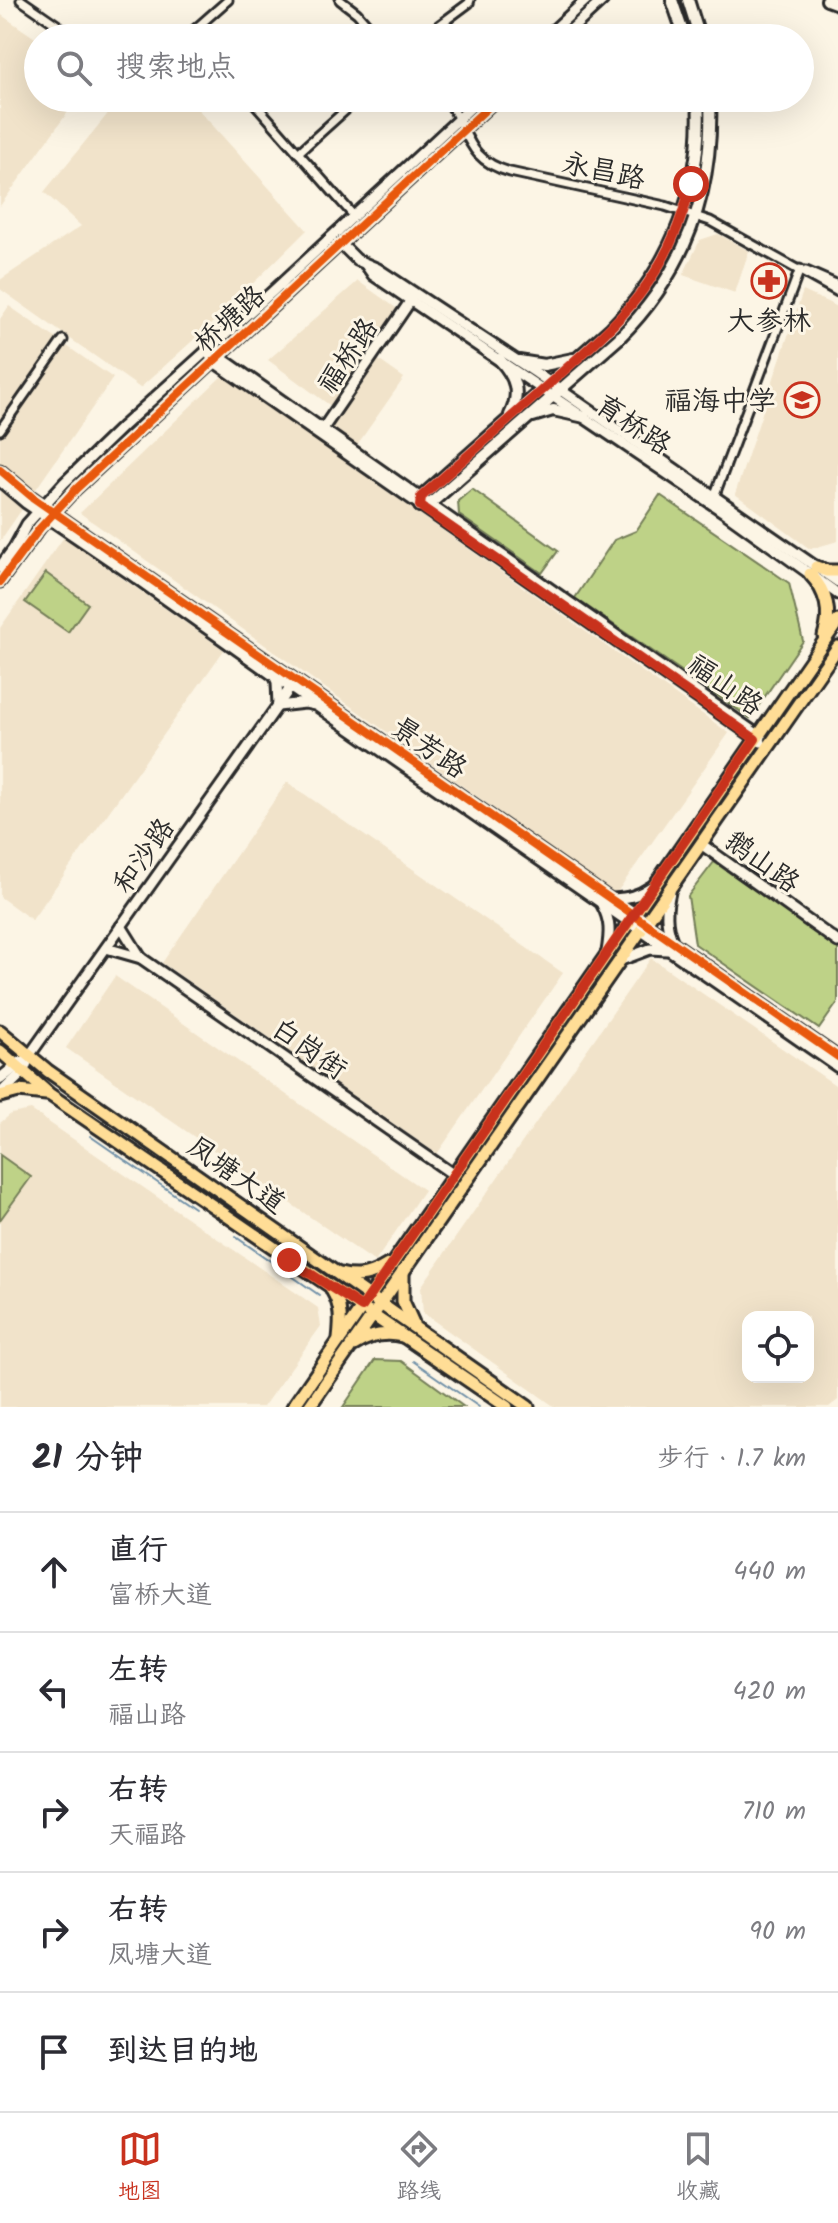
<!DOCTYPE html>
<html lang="zh">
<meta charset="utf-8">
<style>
body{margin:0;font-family:Kalam,"LXGW WenKai TC",sans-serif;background:#f2f2f3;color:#2b2b33}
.controls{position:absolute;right:24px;bottom:24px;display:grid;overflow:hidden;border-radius:16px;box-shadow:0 8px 32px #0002}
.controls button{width:72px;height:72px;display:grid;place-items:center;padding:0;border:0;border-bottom:2px solid #e1e1e2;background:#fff;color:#2b2b33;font:40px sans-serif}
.stop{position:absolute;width:24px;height:24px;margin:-18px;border:6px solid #c8321e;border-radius:50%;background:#fff}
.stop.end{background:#c8321e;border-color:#fff;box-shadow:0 2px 8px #0008}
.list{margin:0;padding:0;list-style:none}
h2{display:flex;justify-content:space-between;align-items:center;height:104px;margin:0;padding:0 32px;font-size:34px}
h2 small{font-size:26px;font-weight:400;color:#7c7c81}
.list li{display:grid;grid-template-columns:52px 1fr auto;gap:24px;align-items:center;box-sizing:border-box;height:120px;padding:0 32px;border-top:2px solid #e1e1e2}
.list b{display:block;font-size:30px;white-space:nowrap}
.list p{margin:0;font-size:26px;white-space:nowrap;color:#7c7c81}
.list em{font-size:26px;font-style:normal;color:#7c7c81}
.icon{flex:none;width:44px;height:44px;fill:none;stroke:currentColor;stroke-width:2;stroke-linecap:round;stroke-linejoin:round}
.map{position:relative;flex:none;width:838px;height:1407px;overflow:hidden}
.search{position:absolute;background:#fff;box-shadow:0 8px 32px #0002;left:24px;right:24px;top:24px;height:88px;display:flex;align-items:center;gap:20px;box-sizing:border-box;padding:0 28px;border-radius:44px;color:#7c7c81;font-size:30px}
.sheet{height:704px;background:#fff}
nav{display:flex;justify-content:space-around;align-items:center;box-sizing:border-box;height:112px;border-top:2px solid #e1e1e2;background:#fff;font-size:22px;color:#7c7c81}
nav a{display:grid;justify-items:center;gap:4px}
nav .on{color:#c8321e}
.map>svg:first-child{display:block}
.built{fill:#f1e3ca;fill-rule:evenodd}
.green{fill:#bed287;stroke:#747e59;stroke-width:2}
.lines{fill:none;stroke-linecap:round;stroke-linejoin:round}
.stream{stroke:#6f90a8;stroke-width:2}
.minor-casing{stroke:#2b2b2b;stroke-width:13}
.tertiary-casing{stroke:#2b2b2b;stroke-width:15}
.secondary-casing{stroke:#2b2b2b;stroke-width:16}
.primary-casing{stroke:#2b2b2b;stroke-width:17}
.minor{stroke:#fcf5e5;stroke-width:7}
.tertiary{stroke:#fcf5e5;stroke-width:9}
.secondary{stroke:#fcf5e5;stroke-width:10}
.primary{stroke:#ffdd96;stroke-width:11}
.cycleway-casing{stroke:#fcf5e5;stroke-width:13}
.cycleway{stroke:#e8590c;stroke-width:8}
.route{stroke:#c8321e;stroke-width:10}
.labels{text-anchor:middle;stroke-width:6;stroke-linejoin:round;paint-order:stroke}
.street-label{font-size:28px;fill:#2b2b2b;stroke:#fcf5e5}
.poi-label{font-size:28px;fill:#2b2b2b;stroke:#fcf5e5}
</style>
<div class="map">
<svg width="838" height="1407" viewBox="0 0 838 1407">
<rect width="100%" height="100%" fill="#fcf5e5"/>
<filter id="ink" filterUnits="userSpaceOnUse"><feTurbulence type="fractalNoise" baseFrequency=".0125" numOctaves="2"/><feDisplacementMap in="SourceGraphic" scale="16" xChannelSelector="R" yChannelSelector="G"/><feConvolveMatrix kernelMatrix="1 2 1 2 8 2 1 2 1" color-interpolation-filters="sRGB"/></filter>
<g filter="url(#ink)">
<!-- built -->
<g class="built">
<path d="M0 14 38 40V98H78L0 206Z"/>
<path d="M129 98H188L307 230 220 316 140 388 0 289V280L81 226 44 192 115 105Z"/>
<path d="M718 234 749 251 735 293 683 275 700 240Z"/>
<path d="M358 281 399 310 332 407 268 360Z"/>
<path d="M803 291 838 307V541L810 549 735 494Z"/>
<path d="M9 306 113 378 0 541V319Z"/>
<path d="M377 359 404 378 357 445 330 426Z"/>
<path d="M223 375 729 733 615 895 80 513Z"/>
<path d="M64 537 224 650 32 920 0 897V628Z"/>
<path d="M287 782 563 973 437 1154 162 963Z"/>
<path d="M651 958 838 1087V1400L829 1407H555L423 1313 421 1287ZM748 1317H808V1377H748Z"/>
<path d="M115 976 424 1190 375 1262 66 1048Z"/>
<path d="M31 1110 318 1308 321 1326 263 1407H0V1123L11 1114Z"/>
</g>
<!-- green -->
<g class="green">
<path d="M472 489 558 551 542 573 459 515 458 501Z"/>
<path d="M660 495 789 583 803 641 750 718 575 598 614 540 636 531Z"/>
<path d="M46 573 88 604 68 632 25 602Z"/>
<path d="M714 862 838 947V1002L819 1029 695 944 688 896Z"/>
<path d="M0 1155 31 1177 0 1220Z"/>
<path d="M375 1360 401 1361 464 1407H343Z"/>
</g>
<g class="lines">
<!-- stream -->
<g class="stream">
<path d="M90 1136 194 1208"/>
<path d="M236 1237 319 1295"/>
<path d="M413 1361 479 1407"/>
</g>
<defs>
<g id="minor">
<path d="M21 0 76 38"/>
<path d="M340 0 357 13 379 38"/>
<path d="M185 38 228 0"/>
<path d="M422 38 469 3 470 0"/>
<path d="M250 98 354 216"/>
<path d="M446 98C470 130 464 159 510 172L665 206 710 221 838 292"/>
<path d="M298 153 359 98"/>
<path d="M806 271 838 285"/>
<path d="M0 430 63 340"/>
<path d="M714 497 800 269"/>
</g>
<g id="tertiary">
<path d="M545 38 586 0"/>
<path d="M562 38 603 0"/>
<path d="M342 245 357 260 378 269 536 373 838 582"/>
<path d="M366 265 373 275 724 512 838 594"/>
<path d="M207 350 213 361 761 742"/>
<path d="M217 355 761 737"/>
<path d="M320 433 411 300"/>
<path d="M0 470 32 497 838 1057"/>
<path d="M0 481 26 503 129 573 291 688 838 1067"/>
<path d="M0 567 14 548 27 524 64 483 123 426 272 292 481 98"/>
<path d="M0 582 40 528 76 489 498 98"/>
<path d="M274 675 277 682 278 706 305 703 315 705"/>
<path d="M701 844 838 942"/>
<path d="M670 892C666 909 665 923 672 940"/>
<path d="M613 899C628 898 638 896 651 887"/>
<path d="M602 905C611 921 610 933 607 952"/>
<path d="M121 926 141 958"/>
<path d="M106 948 141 958 454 1175"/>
<path d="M621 960 650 949 667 950"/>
<path d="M29 1056 293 684"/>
</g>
<g id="secondary">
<path d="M672 0 685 38"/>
<path d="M688 0 700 38"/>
<path d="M827 0 838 4"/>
<path d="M499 359C516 377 521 393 510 415"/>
<path d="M519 361 544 365 573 359"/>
<path d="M533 416 553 410 585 417"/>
<path d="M420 506 430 504 618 339C686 272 714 192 710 98"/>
<path d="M420 506 421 497 610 329C671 267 704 185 698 98"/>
<path d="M0 1079 21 1062"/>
<path d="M0 1094 23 1072 29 1056"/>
</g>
<g id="primary">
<path d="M816 567 827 571H838"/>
<path d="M810 574C827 592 832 612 824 636"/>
<path d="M0 1031 48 1071 528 1407"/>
<path d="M0 1051 49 1094 507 1407"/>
<path d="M0 1096 19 1091 46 1094"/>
<path d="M403 1271V1301L413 1323"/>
<path d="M340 1274C359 1279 372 1275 388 1265"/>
<path d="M332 1290C342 1306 341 1321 339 1339"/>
<path d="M354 1345C369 1335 385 1332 402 1336"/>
<path d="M293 1407 838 621"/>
<path d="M309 1407 838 647"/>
</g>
</defs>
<!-- minor casing -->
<use href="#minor" class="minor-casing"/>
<!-- tertiary casing -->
<use href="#tertiary" class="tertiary-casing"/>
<!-- secondary casing -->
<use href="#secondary" class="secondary-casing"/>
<!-- primary casing -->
<use href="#primary" class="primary-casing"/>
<!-- minor -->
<use href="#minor" class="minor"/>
<!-- tertiary -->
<use href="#tertiary" class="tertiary"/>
<!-- secondary -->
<use href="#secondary" class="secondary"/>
<!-- primary -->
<use href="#primary" class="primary"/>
<defs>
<g id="cycleway">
<path d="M0 470 32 497 838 1057"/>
<path d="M0 582 40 528 76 489 498 98"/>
</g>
</defs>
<!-- cycleway casing -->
<use href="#cycleway" class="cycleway-casing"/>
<!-- cycleway -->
<use href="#cycleway" class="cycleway"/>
</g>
</g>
<g class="lines" filter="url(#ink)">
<!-- route -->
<path class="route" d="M289 1260 362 1307 755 739 420 506 421 497C461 462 500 427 540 392 614 326 667 285 691 184"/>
</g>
<!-- icons -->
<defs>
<symbol id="pharmacy-ring" viewBox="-11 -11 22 22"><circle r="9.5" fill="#fcf5e5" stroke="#c8321e" stroke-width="1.5"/><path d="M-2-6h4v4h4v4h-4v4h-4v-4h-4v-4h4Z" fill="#c8321e"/></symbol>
<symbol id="school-ring" viewBox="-11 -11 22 22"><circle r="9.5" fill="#fcf5e5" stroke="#c8321e" stroke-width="1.5"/><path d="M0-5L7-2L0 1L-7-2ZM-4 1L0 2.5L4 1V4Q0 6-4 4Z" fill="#c8321e"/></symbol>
</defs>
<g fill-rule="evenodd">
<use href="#pharmacy-ring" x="749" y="261" width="40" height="40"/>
<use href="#school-ring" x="782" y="380" width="40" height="40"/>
</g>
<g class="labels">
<!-- street labels -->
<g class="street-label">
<text transform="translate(604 170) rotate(12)" y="10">永昌路</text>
<text transform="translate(229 318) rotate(-42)" y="10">桥塘路</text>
<text transform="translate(347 355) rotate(-56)" y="10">福桥路</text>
<text transform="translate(634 424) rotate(34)" y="10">育桥路</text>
<text transform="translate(726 684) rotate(35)" y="10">福山路</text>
<text transform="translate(430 747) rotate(35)" y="10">景芳路</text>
<text transform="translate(143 855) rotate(-55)" y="10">和沙路</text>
<text transform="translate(763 861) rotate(36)" y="10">鹅山路</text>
<text transform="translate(310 1048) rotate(35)" y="10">白岗街</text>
<text transform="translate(237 1174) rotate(35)" y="10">凤塘大道</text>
</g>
<!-- poi labels -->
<g class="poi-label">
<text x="769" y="330">大参林</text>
<text x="776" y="410" text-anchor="end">福海中学</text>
</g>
</g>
</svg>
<div class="controls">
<button><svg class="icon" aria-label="locate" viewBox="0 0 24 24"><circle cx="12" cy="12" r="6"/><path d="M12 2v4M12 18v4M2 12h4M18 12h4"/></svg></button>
</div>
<div class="stop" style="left:691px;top:184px"></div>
<div class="stop end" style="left:289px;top:1260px"></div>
<div class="search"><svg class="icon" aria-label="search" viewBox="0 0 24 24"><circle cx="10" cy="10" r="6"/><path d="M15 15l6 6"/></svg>搜索地点</div>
</div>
<section class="sheet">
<h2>21 分钟<small>步行 · 1.7 km</small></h2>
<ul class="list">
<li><svg class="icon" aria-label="ahead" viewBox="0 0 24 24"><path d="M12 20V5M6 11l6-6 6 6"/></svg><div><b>直行</b><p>富桥大道</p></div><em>440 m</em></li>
<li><svg class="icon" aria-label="left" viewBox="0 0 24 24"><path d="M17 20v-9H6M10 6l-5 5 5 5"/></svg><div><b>左转</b><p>福山路</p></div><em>420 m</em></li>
<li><svg class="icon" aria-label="right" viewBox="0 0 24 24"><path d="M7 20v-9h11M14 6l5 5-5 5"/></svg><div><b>右转</b><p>天福路</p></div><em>710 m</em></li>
<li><svg class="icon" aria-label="right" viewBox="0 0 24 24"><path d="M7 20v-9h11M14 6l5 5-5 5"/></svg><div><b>右转</b><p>凤塘大道</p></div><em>90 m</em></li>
<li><svg class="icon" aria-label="arrive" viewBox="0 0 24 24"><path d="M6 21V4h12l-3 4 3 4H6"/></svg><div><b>到达目的地</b></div></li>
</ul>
</section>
<nav>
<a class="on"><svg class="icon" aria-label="map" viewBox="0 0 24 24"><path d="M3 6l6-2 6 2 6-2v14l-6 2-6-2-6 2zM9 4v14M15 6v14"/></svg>地图</a>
<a><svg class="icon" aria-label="directions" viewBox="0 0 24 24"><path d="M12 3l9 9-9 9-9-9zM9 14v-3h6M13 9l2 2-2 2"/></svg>路线</a>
<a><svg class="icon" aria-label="saved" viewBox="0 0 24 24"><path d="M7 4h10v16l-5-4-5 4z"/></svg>收藏</a>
</nav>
